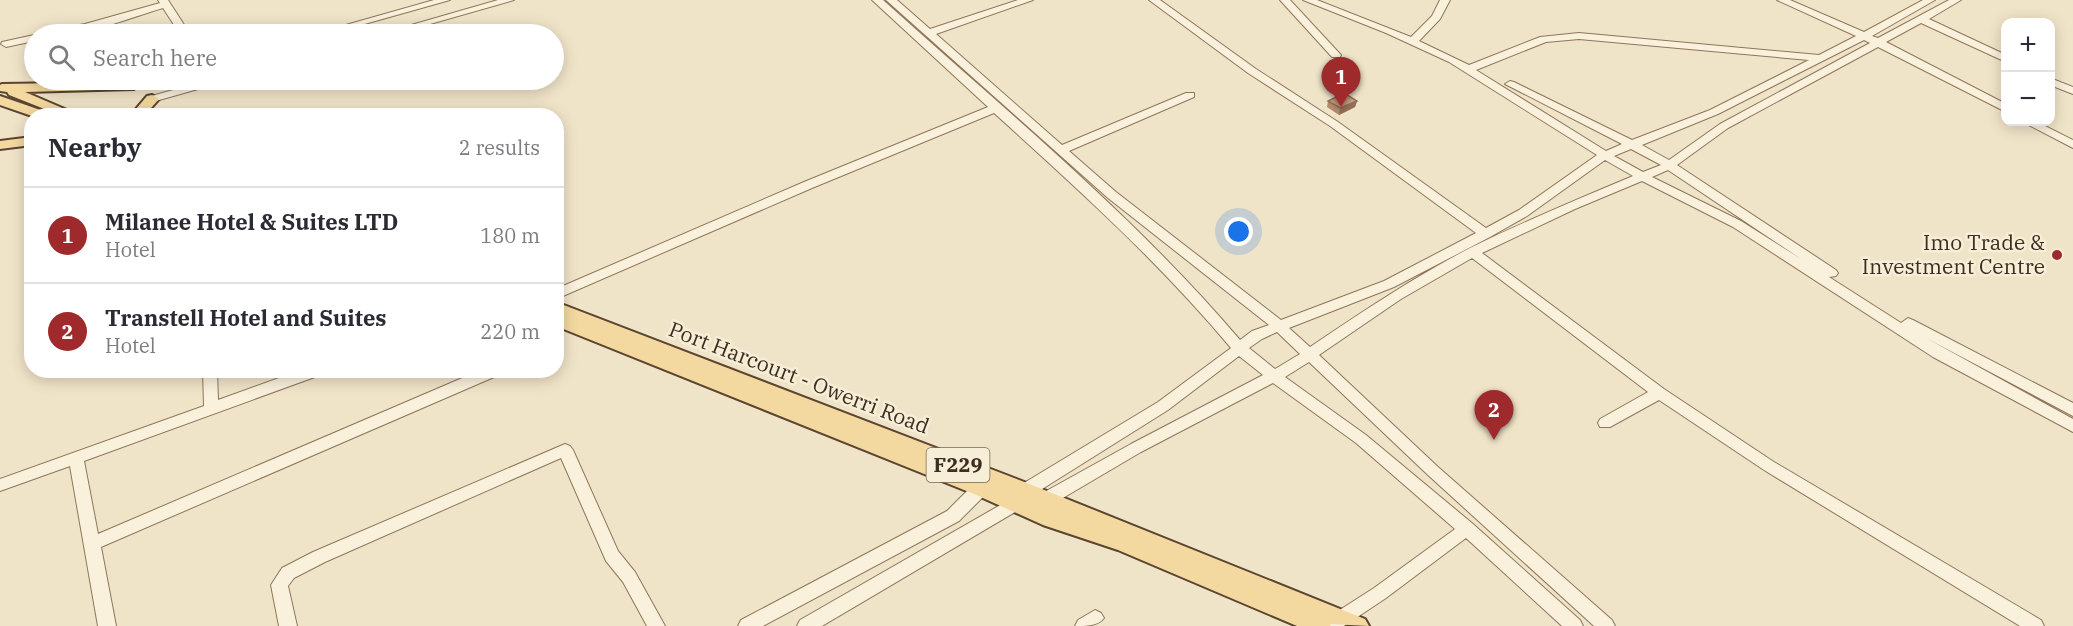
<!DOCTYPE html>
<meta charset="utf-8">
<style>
body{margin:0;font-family:"IBM Plex Serif",serif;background:#f2f2f3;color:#2b2b33}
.controls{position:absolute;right:18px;top:18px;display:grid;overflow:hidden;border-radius:12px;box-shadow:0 3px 15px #0003}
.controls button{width:54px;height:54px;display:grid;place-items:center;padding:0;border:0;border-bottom:2px solid #e1e1e2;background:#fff;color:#2b2b33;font:30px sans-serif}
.you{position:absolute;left:1239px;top:232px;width:21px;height:21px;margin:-15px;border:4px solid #fff;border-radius:50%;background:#1a73e8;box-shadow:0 0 0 9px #1a73e833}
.badge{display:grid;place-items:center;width:39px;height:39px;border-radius:50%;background:#9e2a2b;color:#fff;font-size:20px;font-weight:700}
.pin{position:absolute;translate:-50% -50px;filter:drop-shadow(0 2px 3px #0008)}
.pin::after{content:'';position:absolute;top:32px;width:21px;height:18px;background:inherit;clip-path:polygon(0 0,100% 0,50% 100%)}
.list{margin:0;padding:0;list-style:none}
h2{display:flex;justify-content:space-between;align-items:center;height:78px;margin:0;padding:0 24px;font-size:26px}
h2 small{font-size:20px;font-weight:400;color:#7c7c81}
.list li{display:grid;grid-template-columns:39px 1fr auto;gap:18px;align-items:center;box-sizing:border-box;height:96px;padding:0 24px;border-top:2px solid #e1e1e2}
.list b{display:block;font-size:22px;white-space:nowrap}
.list p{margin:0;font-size:20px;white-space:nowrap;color:#7c7c81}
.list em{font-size:20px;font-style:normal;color:#7c7c81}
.icon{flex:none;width:33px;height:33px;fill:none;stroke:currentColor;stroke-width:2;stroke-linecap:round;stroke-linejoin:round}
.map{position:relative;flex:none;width:2073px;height:626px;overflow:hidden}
.search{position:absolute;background:#fff;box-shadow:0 3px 15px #0003;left:24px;top:24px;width:540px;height:66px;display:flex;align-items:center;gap:15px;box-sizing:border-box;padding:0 21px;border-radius:33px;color:#7c7c81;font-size:22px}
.panel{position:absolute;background:#fff;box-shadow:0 3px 15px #0003;left:24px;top:108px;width:540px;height:270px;border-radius:24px}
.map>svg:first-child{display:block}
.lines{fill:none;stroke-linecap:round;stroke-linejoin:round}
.minor-casing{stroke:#8d765c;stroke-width:2}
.major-casing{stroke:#5b4430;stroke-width:4}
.minor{fill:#faf1dc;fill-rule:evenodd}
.major{fill:#f3d9a0;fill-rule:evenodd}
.wall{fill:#b2896c}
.shaded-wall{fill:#916f58}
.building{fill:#cf9f7d;stroke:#916f58;stroke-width:1.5}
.poi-dot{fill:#9e2a2b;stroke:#f7eed8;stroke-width:2}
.labels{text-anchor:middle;stroke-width:5;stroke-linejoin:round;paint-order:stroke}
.shield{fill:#f7eed8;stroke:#756857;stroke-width:1.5}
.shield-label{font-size:20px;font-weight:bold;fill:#3d2e20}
.poi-label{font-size:21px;fill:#3d2e20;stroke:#f7eed8;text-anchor:end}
.street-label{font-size:21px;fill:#3d2e20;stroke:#f7eed8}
</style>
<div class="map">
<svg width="2073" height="626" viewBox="0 0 2073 626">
<rect width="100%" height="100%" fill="#f0e4c8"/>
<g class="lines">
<defs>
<g id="minor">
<path d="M158 0H168L190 34H180L163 8C126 19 82 38 43 34L44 32 85 24 160 3Z"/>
<path d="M434 0H450L329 34H314Z"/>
<path d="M498 0H514L395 34H380Z"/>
<path d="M872 0H883C1005 110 1134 215 1240 340L1252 331 1269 325 1108 198 886 0H897L930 29 1018 0H1033L936 34 1062 145 1186 93H1194V97L1069 151 1116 192 1281 320 1384 281 1476 233 1330 126 1248 73 1149 0H1160L1256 69 1338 122 1486 228 1519 210 1597 155 1449 62 1386 33 1303 0H1317L1411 37 1432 16 1440 0H1450L1440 19 1419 41 1469 65 1540 37 1579 33 1819 55 1856 36 1777 0H1790L1864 32 1923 0H1935L1872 36 1878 38 1949 0H1961L1929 19 2006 55V62L1921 23 1886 42 2006 104V112L1878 47 1728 128 1677 165 1836 270 1838 273 1836 276 1829 277 1901 323 1908 318 1913 320 2073 403V416L1926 338 2073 419V432L1933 357 1733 227 1642 181 1575 209 1482 253 1664 389 1774 462 2041 620 2044 626H2020L1764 470 1659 400 1610 427H1600L1598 423 1600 419 1648 392 1472 258 1401 299 1319 355 1438 467 1612 620 1615 626H1594L1428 475 1309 362 1285 377 1366 435 1473 524 1580 620 1583 626H1562L1466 538 1386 598 1344 626H1321L1324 620 1374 588 1455 529 1356 443 1273 383 1141 452 1051 505 1045 506 1039 505 1037 500 1039 495 1131 444 1263 375 1239 356 1168 410 1031 496 1025 497 1019 496 1017 491 1019 486 1158 402 1231 348C1159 262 1077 188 994 113L812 188 556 299V289L804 182 988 107ZM1579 39 1809 60 1710 110 1632 140 1514 82 1510 81 1505 84 1622 144 1606 151 1476 70 1546 42ZM1864 40 1870 43 1720 124 1669 160 1642 145 1718 114ZM1631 149 1661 165 1643 172 1614 156ZM1605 160 1633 176C1578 199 1523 222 1470 248 1414 277 1362 312 1310 347L1289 328 1394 287 1490 237 1527 216ZM1668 170 1801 259 1741 221 1652 177ZM1277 332 1300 354 1275 369 1249 348 1262 339Z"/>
<path d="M1280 0H1290L1341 55 1340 57H1332Z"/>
<path d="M34 35V41L6 47 1 44 2 42Z"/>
<path d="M2050 78 2073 87V94L2050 85Z"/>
<path d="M143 80H159L158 82 129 89 124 86Z"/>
<path d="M209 80H224L223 82 152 102 147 99 148 97Z"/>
<path d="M2023 122H2037L2073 140V148Z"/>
<path d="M203 370H217L218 400 301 370H325L323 374 84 461 98 534 481 370H503L501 374 101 547 116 626H98L70 466 0 491V479L204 406Z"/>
<path d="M565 444 570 446 573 450 618 551 635 572 665 626H647L623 582 606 561 561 458 325 562 294 578 288 586 297 626H279L271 585 282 568 313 552Z"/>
<path d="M981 482 987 483 989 488 987 493 959 521 763 626H738L741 620 947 511 975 483Z"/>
<path d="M1016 496 1022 498 1024 503 1022 508 822 626H797L800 620Z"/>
<path d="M1095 610 1101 613 1104 618C1098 626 1087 626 1075 626L1078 620Z"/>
</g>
<g id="major">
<path d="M129 82 136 86 134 89 25 92 81 116H62L9 95 7 92 0 91V85L2 84Z"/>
<path d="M152 95 159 99 144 116H130L147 96Z"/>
<path d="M0 96 49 113 50 116H32L0 105Z"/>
<path d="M32 137V145L0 149V141Z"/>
<path d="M556 302 1032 485 1365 619 1369 626 1330 624 1331 626H1297L1118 550 1043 525 974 494 556 326V316L559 315H556Z"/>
</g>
</defs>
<!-- minor casing -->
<use href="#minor" class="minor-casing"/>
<!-- major casing -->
<use href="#major" class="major-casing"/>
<!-- minor -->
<use href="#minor" class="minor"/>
<!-- major -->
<use href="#major" class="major"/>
</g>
<!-- wall -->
<path class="wall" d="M1328 101H1357L1355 107 1339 115 1327 107Z"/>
<!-- shaded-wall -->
<path class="shaded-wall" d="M1357 101 1355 107 1339 115 1340 108Z"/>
<!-- building -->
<path class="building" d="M1344 93 1357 101 1340 108 1328 101Z"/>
<!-- markers -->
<circle class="poi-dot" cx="2057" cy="255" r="6"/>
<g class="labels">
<!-- shield labels -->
<rect class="shield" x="926.5" y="448" width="63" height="34" rx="4.5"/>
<g class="shield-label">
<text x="958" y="472">F229</text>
</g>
<!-- poi labels -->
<g class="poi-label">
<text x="2045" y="250">Imo Trade &amp;<tspan x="2045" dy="24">Investment Centre</tspan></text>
</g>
<!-- street labels -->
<g class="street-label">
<text transform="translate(799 378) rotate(21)" y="7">Port Harcourt - Owerri Road</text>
</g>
</g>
</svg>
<div class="controls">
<button>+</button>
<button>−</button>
</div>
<div class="you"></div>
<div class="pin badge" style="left:1341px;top:107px">1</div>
<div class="pin badge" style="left:1494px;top:440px">2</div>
<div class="search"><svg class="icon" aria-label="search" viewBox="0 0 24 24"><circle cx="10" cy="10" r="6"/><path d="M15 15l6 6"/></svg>Search here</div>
<section class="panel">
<h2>Nearby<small>2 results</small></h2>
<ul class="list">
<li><span class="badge">1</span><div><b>Milanee Hotel &amp; Suites LTD</b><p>Hotel</p></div><em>180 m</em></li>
<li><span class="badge">2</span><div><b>Transtell Hotel and Suites</b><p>Hotel</p></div><em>220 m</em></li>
</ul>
</section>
</div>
